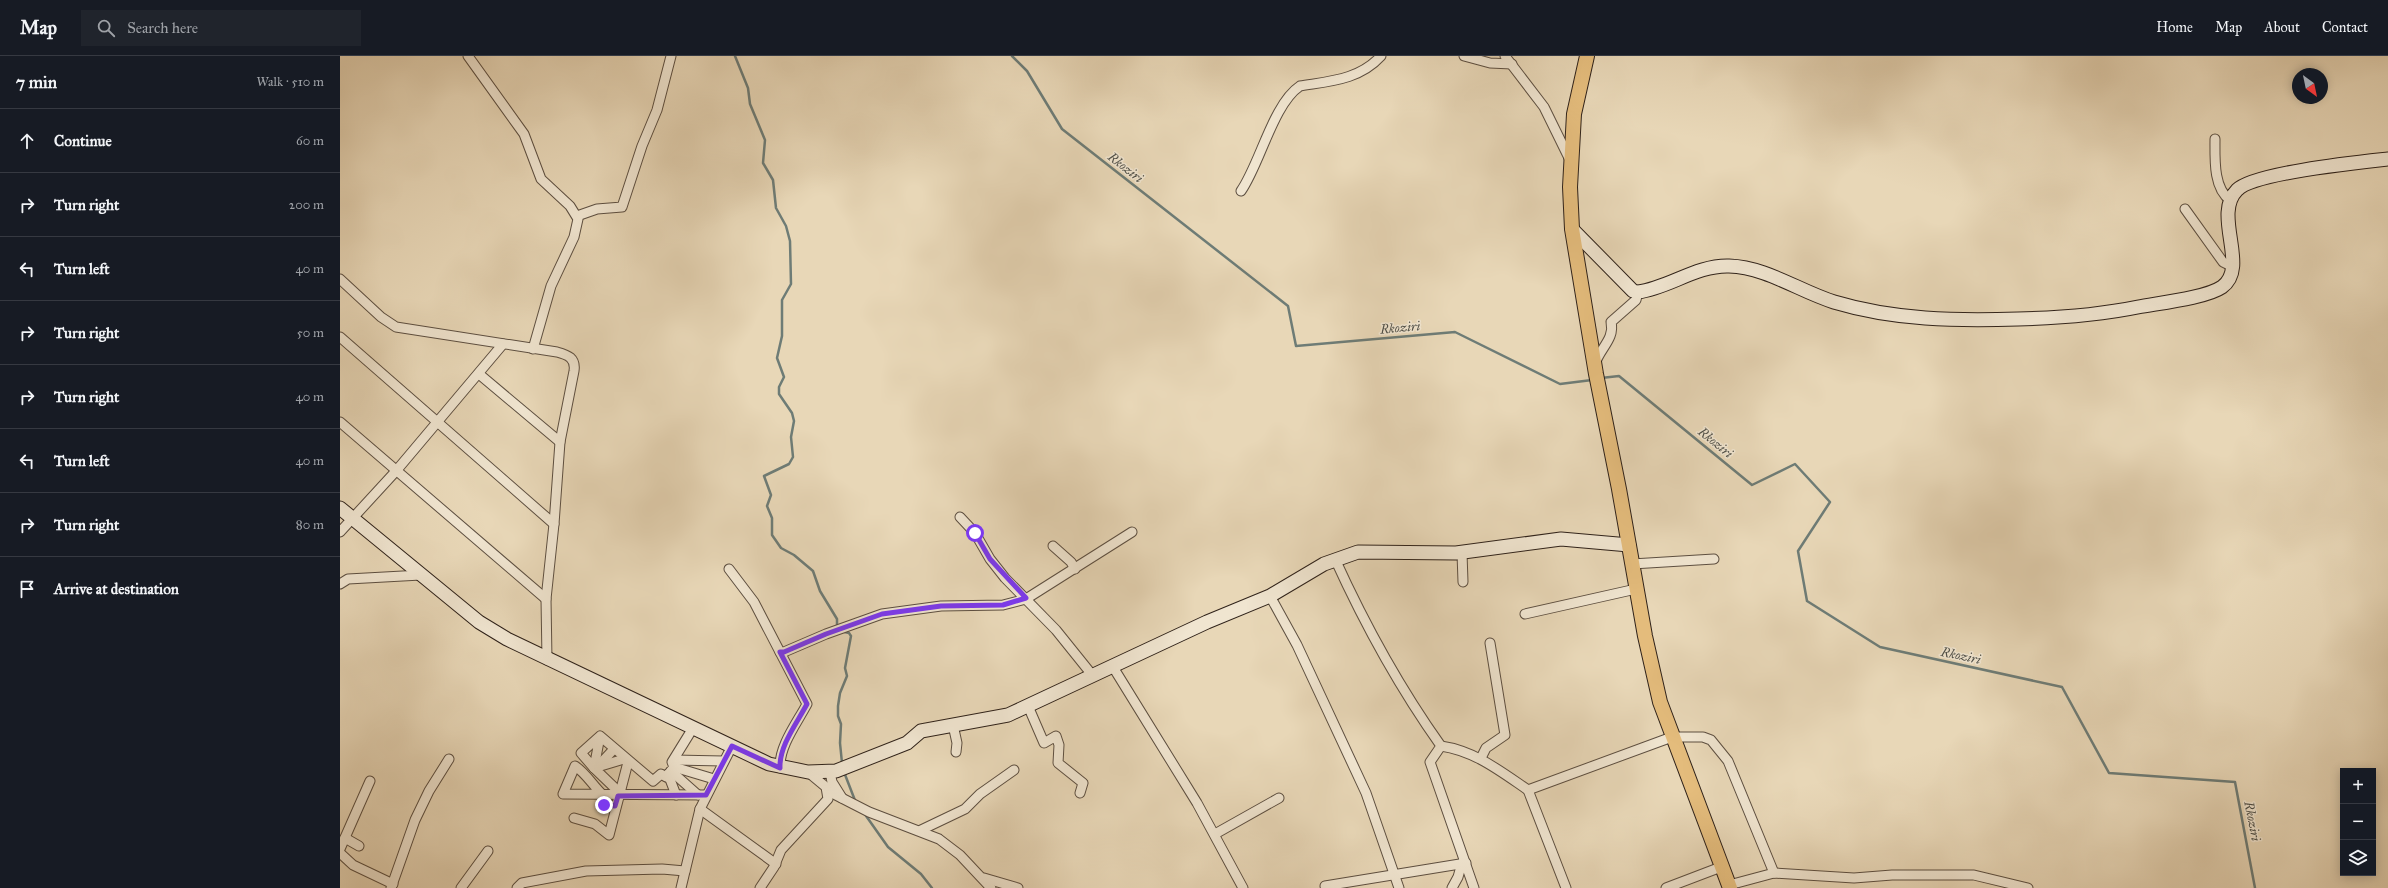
<!DOCTYPE html>
<meta charset="utf-8">
<style>
body{margin:0;font-family:"IM FELL Great Primer",serif;background:#20242c;color:#f1f3f6}
.controls{position:absolute;right:12px;bottom:12px;display:grid;overflow:hidden;border-radius:0px;box-shadow:0 2px 10px #0003}
.controls button{width:36px;height:36px;display:grid;place-items:center;padding:0;border:0;border-bottom:1px solid #363941;background:#171b24;color:#f1f3f6;font:20px sans-serif}
.compass{position:absolute;left:1952px;top:12px;width:36px;height:36px;border-radius:50%;background:#171b24;box-shadow:0 2px 10px #0003;rotate:147deg}
.stop{position:absolute;width:12px;height:12px;margin:-9px;border:3px solid #7c3aed;border-radius:50%;background:#fff}
.stop.end{background:#7c3aed;border-color:#fff;box-shadow:0 1px 4px #0008}
.list{margin:0;padding:0;list-style:none}
h2{display:flex;justify-content:space-between;align-items:center;height:52px;margin:0;padding:0 16px;font-size:17px}
h2 small{font-size:13px;font-weight:400;color:#9ea1a6}
.list li{display:grid;grid-template-columns:26px 1fr auto;gap:12px;align-items:center;box-sizing:border-box;height:64px;padding:0 16px;border-top:1px solid #363941}
.list b{display:block;font-size:15px;white-space:nowrap}
.list em{font-size:13px;font-style:normal;color:#9ea1a6}
.icon{flex:none;width:22px;height:22px;fill:none;stroke:currentColor;stroke-width:2;stroke-linecap:round;stroke-linejoin:round}
.map{position:relative;flex:none;width:2048px;height:832px;overflow:hidden}
header{display:flex;align-items:center;gap:24px;box-sizing:border-box;height:56px;padding:0 20px;background:#171b24;border-bottom:1px solid #363941}
header strong{font-size:19px}
nav{display:flex;gap:22px;margin-inline-start:auto;font-size:14px}
.search{width:280px;height:36px;background:#20242c;display:flex;align-items:center;gap:10px;box-sizing:border-box;padding:0 14px;border-radius:0px;color:#9ea1a6;font-size:15px}
main{display:flex}
aside{flex:1;background:#171b24}
.map>svg:first-child{display:block}
.lines{fill:none;stroke-linecap:round;stroke-linejoin:round}
.stream{stroke:#6e7c76;stroke-width:2.5}
.street-casing{stroke:#5d4f41;stroke-width:11}
.secondary-casing{stroke:#2f221a;stroke-width:15}
.primary-casing{stroke:#2f221a;stroke-width:16}
.street{stroke:#f0e5d0;stroke-width:9}
.secondary{stroke:#f0e5d0;stroke-width:13}
.primary{stroke:#e4bc7c;stroke-width:14}
.route{stroke:#7c3aed;stroke-width:5}
.labels{text-anchor:middle;stroke-width:3;stroke-linejoin:round;paint-order:stroke}
.water-label{font-size:13px;font-style:italic;fill:#4e4f48;stroke:#f0e5d0}
</style>
<header>
<strong>Map</strong>
<div class="search"><svg class="icon" aria-label="search" viewBox="0 0 24 24"><circle cx="10" cy="10" r="6"/><path d="M15 15l6 6"/></svg>Search here</div>
<nav><a>Home</a><a>Map</a><a>About</a><a>Contact</a></nav>
</header>
<main>
<aside>
<h2>7 min<small>Walk · 510 m</small></h2>
<ul class="list">
<li><svg class="icon" aria-label="ahead" viewBox="0 0 24 24"><path d="M12 20V5M6 11l6-6 6 6"/></svg><div><b>Continue</b></div><em>60 m</em></li>
<li><svg class="icon" aria-label="right" viewBox="0 0 24 24"><path d="M7 20v-9h11M14 6l5 5-5 5"/></svg><div><b>Turn right</b></div><em>200 m</em></li>
<li><svg class="icon" aria-label="left" viewBox="0 0 24 24"><path d="M17 20v-9H6M10 6l-5 5 5 5"/></svg><div><b>Turn left</b></div><em>40 m</em></li>
<li><svg class="icon" aria-label="right" viewBox="0 0 24 24"><path d="M7 20v-9h11M14 6l5 5-5 5"/></svg><div><b>Turn right</b></div><em>50 m</em></li>
<li><svg class="icon" aria-label="right" viewBox="0 0 24 24"><path d="M7 20v-9h11M14 6l5 5-5 5"/></svg><div><b>Turn right</b></div><em>40 m</em></li>
<li><svg class="icon" aria-label="left" viewBox="0 0 24 24"><path d="M17 20v-9H6M10 6l-5 5 5 5"/></svg><div><b>Turn left</b></div><em>40 m</em></li>
<li><svg class="icon" aria-label="right" viewBox="0 0 24 24"><path d="M7 20v-9h11M14 6l5 5-5 5"/></svg><div><b>Turn right</b></div><em>80 m</em></li>
<li><svg class="icon" aria-label="arrive" viewBox="0 0 24 24"><path d="M6 21V4h12l-3 4 3 4H6"/></svg><div><b>Arrive at destination</b></div></li>
</ul>
</aside>
<div class="map">
<svg width="2048" height="832" viewBox="0 0 2048 832">
<rect width="100%" height="100%" fill="#e8d7b7"/>
<filter id="stains"><feTurbulence type="fractalNoise" baseFrequency=".005" numOctaves="4"/><feColorMatrix values="0 0 0 0 .2 0 0 0 0 .09 0 0 0 0 .02 0 0 0 .5 -.17"/></filter>
<radialGradient id="worn" r=".72"><stop offset=".6" stop-color="#630" stop-opacity="0"/><stop offset="1" stop-color="#630" stop-opacity=".3"/></radialGradient>
<g class="lines">
<!-- stream -->
<g class="stream">
<path d="M395 0 408 32 410 48 425 84 423 107 433 124 436 152 446 170 450 185 451 228 442 244V280L437 302 444 321 439 331V338L452 357 454 365 451 381 453 401 449 408 424 420 431 439 427 450 432 462V479L441 492 454 499 473 515 480 535 497 563V571"/>
<path d="M672 0 687 15 722 73 948 250 956 290 1115 276 1220 328 1252 324"/>
<path d="M1261 322 1279 320 1412 429 1455 408 1490 446 1458 495 1467 545 1540 591 1722 631 1769 717 1895 726 1915 832"/>
<path d="M500 575 509 577 511 580 505 612 507 620 500 637 498 650V660L501 668 500 687 502 707"/>
<path d="M504 716 516 747"/>
<path d="M524 757 548 791 581 818 592 832"/>
</g>
<defs>
<g id="street">
<path d="M128 0 184 78 201 123 230 150 238 163 234 181 211 230 193 293"/>
<path d="M1124 0 1150 7 1172 8"/>
<path d="M1165 0 1204 51 1230 104"/>
<path d="M1875 83C1875 102 1873 132 1890 144"/>
<path d="M901 135C920 108 933 48 960 30 990 25 1019 24 1041 0"/>
<path d="M1845 153 1883 206 1893 211"/>
<path d="M237 160 257 153 282 151 302 90 317 54 331 0"/>
<path d="M0 223 41 261 56 271 217 296C228 299 236 302 234 315L220 386 214 468 206 543 207 604"/>
<path d="M0 281 214 468"/>
<path d="M1255 308C1260 292 1275 283 1271 266L1296 244 1298 236"/>
<path d="M139 318 220 386"/>
<path d="M0 366 206 543"/>
<path d="M620 461 635 477 650 503 665 522 716 574 753 620"/>
<path d="M0 476 56 415 163 288"/>
<path d="M713 490 731 506 735 513"/>
<path d="M1122 497 1123 526"/>
<path d="M995 503C1025 569 1059 631 1101 690L1090 706 1134 832"/>
<path d="M1292 508 1374 503"/>
<path d="M389 513 414 546 467 648C457 667 439 690 440 712"/>
<path d="M0 528 8 523 81 519"/>
<path d="M930 540 957 589 1026 737 1059 832"/>
<path d="M1185 558 1296 533"/>
<path d="M440 596H444L486 578 542 558 601 550 663 549 686 543 792 476"/>
<path d="M773 611 857 747 903 832"/>
<path d="M688 650 704 687 716 680 719 689 718 707 743 727 740 737"/>
<path d="M613 669 617 687 616 696"/>
<path d="M260 680 254 712 241 697 260 680 313 725 321 718 326 721 334 711 332 706 353 672"/>
<path d="M1101 690C1135 695 1160 715 1188 734"/>
<path d="M1141 702 1146 692 1165 679 1150 587"/>
<path d="M334 704 383 705"/>
<path d="M257 711 274 693"/>
<path d="M334 711 374 723"/>
<path d="M331 715 358 739"/>
<path d="M490 716 492 726 502 742"/>
<path d="M328 718 336 739"/>
<path d="M488 735 529 756 599 783 620 799 651 832"/>
<path d="M279 736 254 712 284 703"/>
<path d="M263 739C253 730 246 717 235 710L223 738 366 739"/>
<path d="M264 749 275 750"/>
<path d="M360 753 436 808"/>
<path d="M234 762 255 768 269 779 288 706"/>
<path d="M581 774 625 753 640 738 674 714"/>
<path d="M875 778 939 742"/>
<path d="M5 782 19 790"/>
<path d="M0 793 30 725"/>
<path d="M0 797 13 809 53 828"/>
<path d="M644 822 678 832"/>
<path d="M1389 829 1434 817 1514 822 1552 819H1634L1688 832"/>
<path d="M985 830 1126 807"/>
<path d="M51 832 75 764 89 735 109 703"/>
<path d="M121 832 148 795"/>
<path d="M177 832 182 827 246 815 322 813 345 815"/>
<path d="M341 832 360 753 392 690"/>
<path d="M420 832 434 811 441 794 488 743 486 731 468 716"/>
<path d="M1112 832 1118 821 1122 807"/>
<path d="M1226 832 1188 734 1332 681H1363L1371 684 1388 705 1434 817"/>
<path d="M1326 832 1381 811"/>
</g>
<g id="secondary">
<path d="M1232 173 1293 235 1298 236C1329 232 1356 209 1389 210 1426 211 1459 235 1494 246 1554 264 1616 265 1678 263 1718 262 1759 259 1798 251 1819 247 1866 242 1882 231 1910 211 1872 159 1897 134 1913 117 2021 106 2048 103"/>
<path d="M0 452 139 566 167 583 429 708 468 716 496 715 567 687 581 675 668 659 867 566 930 540 984 508 1018 496 1116 497 1221 483 1289 489"/>
</g>
<path id="primary" d="M1247 0 1234 58 1230 131 1232 173 1256 318 1279 433 1305 580 1320 646 1390 832"/>
</defs>
<!-- street casing -->
<use href="#street" class="street-casing"/>
<!-- secondary casing -->
<use href="#secondary" class="secondary-casing"/>
<!-- primary casing -->
<use href="#primary" class="primary-casing"/>
<!-- street -->
<use href="#street" class="street"/>
<!-- secondary -->
<use href="#secondary" class="secondary"/>
<!-- primary -->
<use href="#primary" class="primary"/>
</g>
<g class="lines">
<!-- route -->
<path class="route" d="M264 749 275 750 278 740 366 739 392 690 440 712C439 690 457 667 467 648L440 596H444L486 578 542 558 601 550 663 549 686 542 650 503 635 477"/>
</g>
<g class="labels">
<!-- water labels -->
<g class="water-label">
<text transform="translate(786 111) rotate(38)" y="5">Rkoziri</text>
<text transform="translate(1060 271) rotate(-5)" y="5">Rkoziri</text>
<text transform="translate(1376 386) rotate(39)" y="5">Rkoziri</text>
<text transform="translate(1621 599) rotate(12)" y="5">Rkoziri</text>
<text transform="translate(1913 765) rotate(79)" y="5">Rkoziri</text>
</g>
</g>
<rect width="100%" height="100%" filter="url(#stains)"/>
<rect width="100%" height="100%" fill="url(#worn)"/>
</svg>
<div class="controls">
<button>+</button>
<button>−</button>
<button><svg class="icon" aria-label="layers" viewBox="0 0 24 24"><path d="M12 4l9 5-9 5-9-5zM3 14l9 5 9-5"/></svg></button>
</div>
<svg class="compass" viewBox="-18 -18 36 36"><path d="M0-13l5 13h-10z" fill="#e53935"/><path d="M0 13l5-13h-10z" fill="#9ea1a6"/></svg>
<div class="stop" style="left:635px;top:477px"></div>
<div class="stop end" style="left:264px;top:749px"></div>
</div>
</main>
